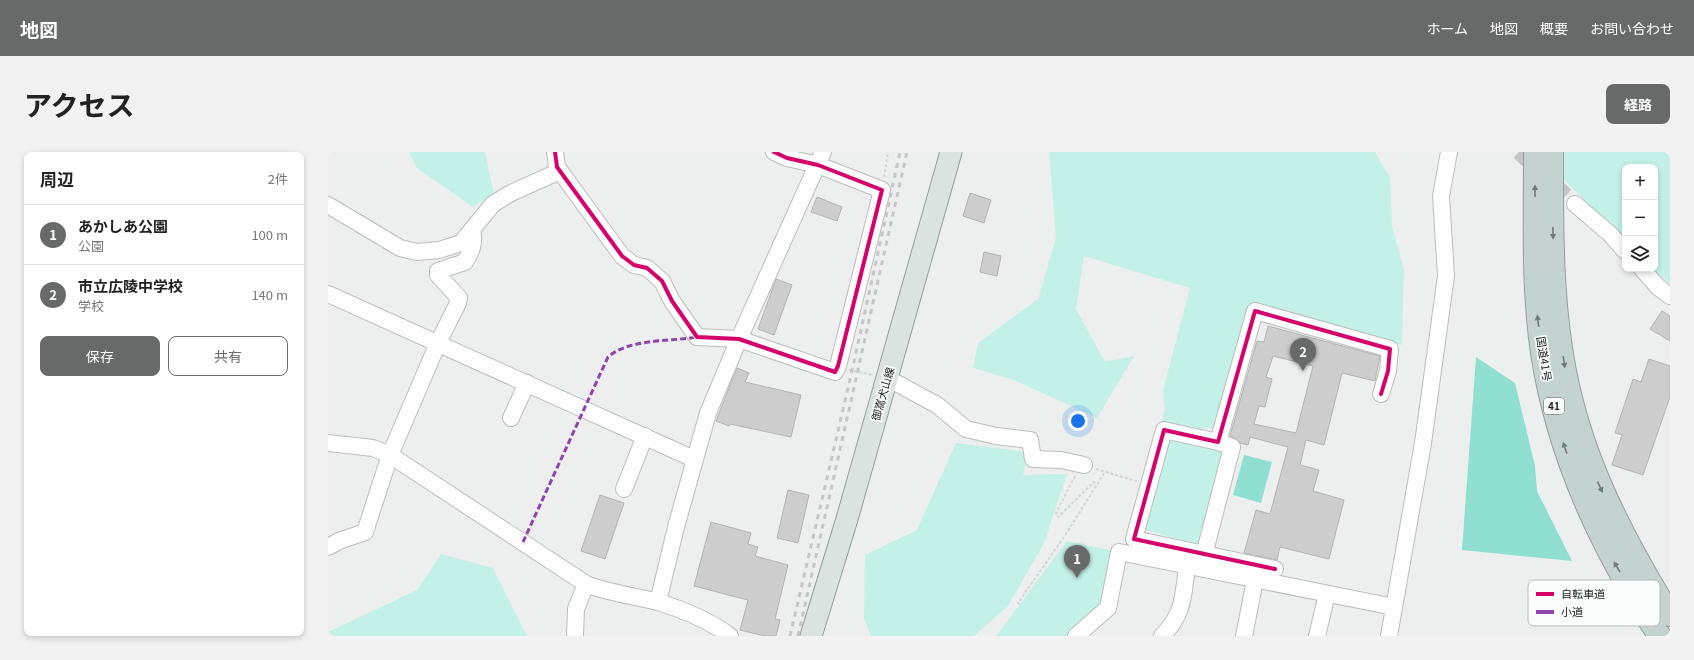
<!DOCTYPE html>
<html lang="ja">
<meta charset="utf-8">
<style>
body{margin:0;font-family:Georgia,"Noto Sans JP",serif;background:#f2f2f2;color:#222}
.controls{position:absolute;right:12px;top:12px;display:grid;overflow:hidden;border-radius:8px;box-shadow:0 2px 6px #0003}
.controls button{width:36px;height:36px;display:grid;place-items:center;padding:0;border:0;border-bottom:1px solid #e0e0e0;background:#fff;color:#222;font:20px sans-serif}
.you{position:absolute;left:750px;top:269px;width:14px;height:14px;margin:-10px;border:3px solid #fff;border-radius:50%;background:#1a73e8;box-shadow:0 0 0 6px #1a73e833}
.badge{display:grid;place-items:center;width:26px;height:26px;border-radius:50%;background:#686a69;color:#fff;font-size:13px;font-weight:700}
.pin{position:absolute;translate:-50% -33px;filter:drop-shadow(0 1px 2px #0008)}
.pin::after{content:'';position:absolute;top:21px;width:14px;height:12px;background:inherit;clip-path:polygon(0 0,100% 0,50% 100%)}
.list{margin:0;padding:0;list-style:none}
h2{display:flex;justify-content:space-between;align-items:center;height:52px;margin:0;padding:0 16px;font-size:17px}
h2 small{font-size:13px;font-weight:400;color:#767676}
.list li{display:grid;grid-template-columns:26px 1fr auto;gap:12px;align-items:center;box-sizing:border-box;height:60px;padding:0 16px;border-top:1px solid #e0e0e0}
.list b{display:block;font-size:15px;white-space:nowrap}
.list p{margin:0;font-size:13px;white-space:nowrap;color:#767676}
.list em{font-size:13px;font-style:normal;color:#767676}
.actions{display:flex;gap:8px;padding:12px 16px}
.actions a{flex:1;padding:9px 0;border:1px solid #686a69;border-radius:8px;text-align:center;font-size:14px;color:#686a69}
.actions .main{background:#686a69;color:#fff}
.icon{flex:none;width:22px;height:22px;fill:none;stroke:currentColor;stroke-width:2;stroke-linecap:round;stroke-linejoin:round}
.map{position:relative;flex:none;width:1342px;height:484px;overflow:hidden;border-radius:8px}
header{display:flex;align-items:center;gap:24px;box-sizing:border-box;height:56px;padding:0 20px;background:#686a69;color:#fff}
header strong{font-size:19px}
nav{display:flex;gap:22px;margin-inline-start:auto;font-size:14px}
.intro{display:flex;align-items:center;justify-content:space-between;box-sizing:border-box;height:96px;padding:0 24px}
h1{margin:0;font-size:28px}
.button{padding:10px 18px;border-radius:8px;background:#686a69;color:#fff;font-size:14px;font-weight:700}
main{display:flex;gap:24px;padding:0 24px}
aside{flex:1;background:#fff;border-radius:8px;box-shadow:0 2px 6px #0003}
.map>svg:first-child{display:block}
.green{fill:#c3f1e7}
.water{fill:#8fe0d1}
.building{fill:#cdcdcd;stroke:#b3b3b3;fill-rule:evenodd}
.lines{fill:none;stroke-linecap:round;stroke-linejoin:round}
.minor-tunnel{stroke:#c4c6c5;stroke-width:16;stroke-dasharray:16 8;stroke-linecap:butt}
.minor-casing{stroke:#bcbebc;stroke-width:18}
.major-casing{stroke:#91a09e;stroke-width:23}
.highway-casing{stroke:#91a09e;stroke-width:24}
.path{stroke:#d4d5d4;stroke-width:2;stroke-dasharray:3 2;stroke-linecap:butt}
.minor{stroke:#fcfdfc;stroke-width:16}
.major{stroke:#dbe3e1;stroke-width:21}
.highway{stroke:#c4d2d0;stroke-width:22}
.rail{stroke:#c6c6c6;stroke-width:3;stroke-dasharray:5 5;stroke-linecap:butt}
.quiet{stroke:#8e44ad;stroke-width:3;stroke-dasharray:6 3;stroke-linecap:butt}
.cycleway-casing{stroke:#f9fdfc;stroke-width:6}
.cycleway{stroke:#d6006c;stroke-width:4}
.oneway{fill:#727a79}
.labels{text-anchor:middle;stroke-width:3.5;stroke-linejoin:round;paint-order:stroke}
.shield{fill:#f9fdfc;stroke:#626463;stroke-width:1}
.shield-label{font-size:10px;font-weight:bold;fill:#212222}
.street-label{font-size:11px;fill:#212222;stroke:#f9fdfc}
.key{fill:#f9fdfc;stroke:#b8bbbb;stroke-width:1}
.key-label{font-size:11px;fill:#212222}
</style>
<header>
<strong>地図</strong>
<nav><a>ホーム</a><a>地図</a><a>概要</a><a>お問い合わせ</a></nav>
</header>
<div class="intro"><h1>アクセス</h1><a class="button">経路</a></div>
<main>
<aside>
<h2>周辺<small>2件</small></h2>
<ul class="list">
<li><span class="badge">1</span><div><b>あかしあ公園</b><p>公園</p></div><em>100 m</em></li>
<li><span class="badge">2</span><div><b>市立広陵中学校</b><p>学校</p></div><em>140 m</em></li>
</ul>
<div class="actions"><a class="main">保存</a><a>共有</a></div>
</aside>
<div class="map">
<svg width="1342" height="484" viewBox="0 0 1342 484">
<rect width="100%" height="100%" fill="#edefee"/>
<!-- green -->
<g class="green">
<path d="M81 0H157L166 42 145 55 89 16Z"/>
<path d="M721 0H1047L1062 26 1064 74 1076 118 1074 193 924 153 888 278 876 275 874 282 833 272 837 258 835 238 862 136 756 104 748 157 777 210 806 204 769 266 686 228 645 216 650 191 710 147 728 86Z"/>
<path d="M1209 0H1342V131L1323 117H1327V15H1297V90Z"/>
<path d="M841 287 897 301 873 393 817 378Z"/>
<path d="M628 291 700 300 695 323 739 322 716 391 680 454 646 484H543L536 467 537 403 589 378Z"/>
<path d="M739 389 791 400 780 456 748 484H668Z"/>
<path d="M113 402 165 416 199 484H0V480L89 438Z"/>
</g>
<!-- water -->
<g class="water">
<path d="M1148 205 1187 231 1207 314 1209 339 1244 409 1134 398Z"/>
<path d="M916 303 944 310 933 351 905 343Z"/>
</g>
<!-- building -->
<g class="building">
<path d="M642 41 663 48 656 71 635 64Z"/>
<path d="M489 45 514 55 509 69 483 60Z"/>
<path d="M656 100 673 104 669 124 652 120Z"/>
<path d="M448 127 464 133 446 183 430 177Z"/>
<path d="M1334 159 1342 164V189L1322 177Z"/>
<path d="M940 174 1052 204 1047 229 1014 221 996 293 978 288 972 313 991 318 985 339 1016 348 1001 407 952 395 949 408 916 401 928 358 942 362 960 295 922 285 920 293 912 291 908 286 902 284 929 189 936 190ZM945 204 985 214 968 281 926 272 931 254 937 255 944 227 938 225Z"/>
<path d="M1321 207 1342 214V245L1315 323 1284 313 1294 283 1287 281 1305 227 1313 230Z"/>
<path d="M409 216 421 221 417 230 473 243 463 285 402 272 401 274 388 269Z"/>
<path d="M460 338 481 343 470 391 449 386Z"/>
<path d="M272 343 296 351 277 407 253 399Z"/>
<path d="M383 370 423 381 420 392 430 395 427 404 460 413 447 467 452 468 448 484H437L412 478 420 448 366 434Z"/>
</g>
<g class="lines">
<!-- minor-tunnel -->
<path class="minor-tunnel" d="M1191 0 1247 52"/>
<defs>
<g id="minor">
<path d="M227 0 229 15 294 104 306 113 319 116 334 129 344 149 369 185 411 187 507 220 510 214 554 38 490 13 459 6 446 0"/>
<path d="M1247 52 1282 82 1297 99"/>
<path d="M0 53 72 96 89 100 111 98 133 91 165 52 183 41 232 19"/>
<path d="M1314 117 1330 135 1342 144"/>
<path d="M0 142 366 307"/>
<path d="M559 226 609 253 638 277 668 284 702 288 705 307 733 308 756 313"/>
<path d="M183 266 199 231"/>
<path d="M0 291 45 296 62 303 258 432C281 441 306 444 330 450 356 458 381 468 402 484"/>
<path d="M296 337 317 284"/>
<path d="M0 395 11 389 37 380 62 303 110 191 130 151 131 146 110 123V119L137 110C144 99 147 90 144 78"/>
<path d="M876 403 904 295 890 290"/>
<path d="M947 417 806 387 836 278 890 290 927 159 1062 197 1060 219 1053 242"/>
<path d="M330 450 348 375 380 261 411 187 495 0"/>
<path d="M247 484 248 457 258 432"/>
<path d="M748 484 780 456 791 400 1066 455"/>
<path d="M834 484C856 462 855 444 859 415"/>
<path d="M916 484 927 428"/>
<path d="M989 484 999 442"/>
<path d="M1061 484 1095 291 1118 124 1113 44 1121 0"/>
</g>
<path id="major" d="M483 484 519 367 623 0"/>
<g id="highway">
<path d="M1207 0C1207 55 1205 111 1210 166 1218 265 1256 362 1307 446 1315 459 1323 472 1332 484"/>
<path d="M1224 0C1224 76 1223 154 1239 229 1257 314 1297 390 1342 463"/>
</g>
</defs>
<!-- minor casing -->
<use href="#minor" class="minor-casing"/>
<!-- major casing -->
<use href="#major" class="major-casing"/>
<!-- highway casing -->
<use href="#highway" class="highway-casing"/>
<!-- path -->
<g class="path">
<path d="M556 25 560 0"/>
<path d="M521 218 544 223"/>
<path d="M768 317 808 329"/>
<path d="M747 324 728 361 730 365 766 330 771 332"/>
<path d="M692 452 690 451 736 385 777 320"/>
</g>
<!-- minor -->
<use href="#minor" class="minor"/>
<!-- major -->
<use href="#major" class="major"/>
<!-- highway -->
<use href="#highway" class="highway"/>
<!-- rail -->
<g class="rail">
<path d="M462 484 524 219 572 0"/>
<path d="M470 484 579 0"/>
</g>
<!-- quiet -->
<path class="quiet" d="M195 390 280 205C302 186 342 190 369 185"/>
<defs>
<g id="cycleway">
<path d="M227 0 229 15 294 104 306 113 319 116 334 129 344 149 369 185 411 187 507 220 510 214 554 38 490 13 459 6 446 0"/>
<path d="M947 417 806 387 836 278 890 290 927 159 1062 197 1060 219 1053 242"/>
</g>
</defs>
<!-- cycleway casing -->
<use href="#cycleway" class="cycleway-casing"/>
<!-- cycleway -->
<use href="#cycleway" class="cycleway"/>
</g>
<!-- one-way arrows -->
<defs><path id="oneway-solid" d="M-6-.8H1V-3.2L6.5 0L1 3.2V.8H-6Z"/></defs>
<g class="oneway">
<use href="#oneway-solid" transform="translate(1207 39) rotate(-90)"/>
<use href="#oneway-solid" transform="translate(1225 81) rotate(89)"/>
<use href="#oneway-solid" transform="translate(1210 169) rotate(-97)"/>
<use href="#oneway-solid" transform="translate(1236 210) rotate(81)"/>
<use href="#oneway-solid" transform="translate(1237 296) rotate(-109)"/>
<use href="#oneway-solid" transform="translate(1272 335) rotate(65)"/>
<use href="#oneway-solid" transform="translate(1289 415) rotate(-120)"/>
</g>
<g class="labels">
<!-- shield labels -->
<rect class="shield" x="1216" y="246" width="20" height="16" rx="3"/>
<g class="shield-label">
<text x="1226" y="258">41</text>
</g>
<!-- street labels -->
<g class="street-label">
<text transform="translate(1216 207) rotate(81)" y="4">国道41号</text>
<text transform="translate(555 242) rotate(-74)" y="4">御嵩犬山線</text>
</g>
</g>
<!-- legend -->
<rect x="1200" y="428" width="132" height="46" rx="6" class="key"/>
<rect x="1208" y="440" width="18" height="4" fill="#d6006c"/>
<rect x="1208" y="458" width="18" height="4" fill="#8e44ad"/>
<g class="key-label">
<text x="1233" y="446">自転車道</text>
<text x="1233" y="464">小道</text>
</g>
</svg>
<div class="controls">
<button>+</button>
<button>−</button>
<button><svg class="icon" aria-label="layers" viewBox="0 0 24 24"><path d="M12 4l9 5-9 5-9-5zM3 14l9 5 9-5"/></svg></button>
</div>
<div class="you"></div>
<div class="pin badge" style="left:749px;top:426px">1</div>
<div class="pin badge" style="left:975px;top:219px">2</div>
</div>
</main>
